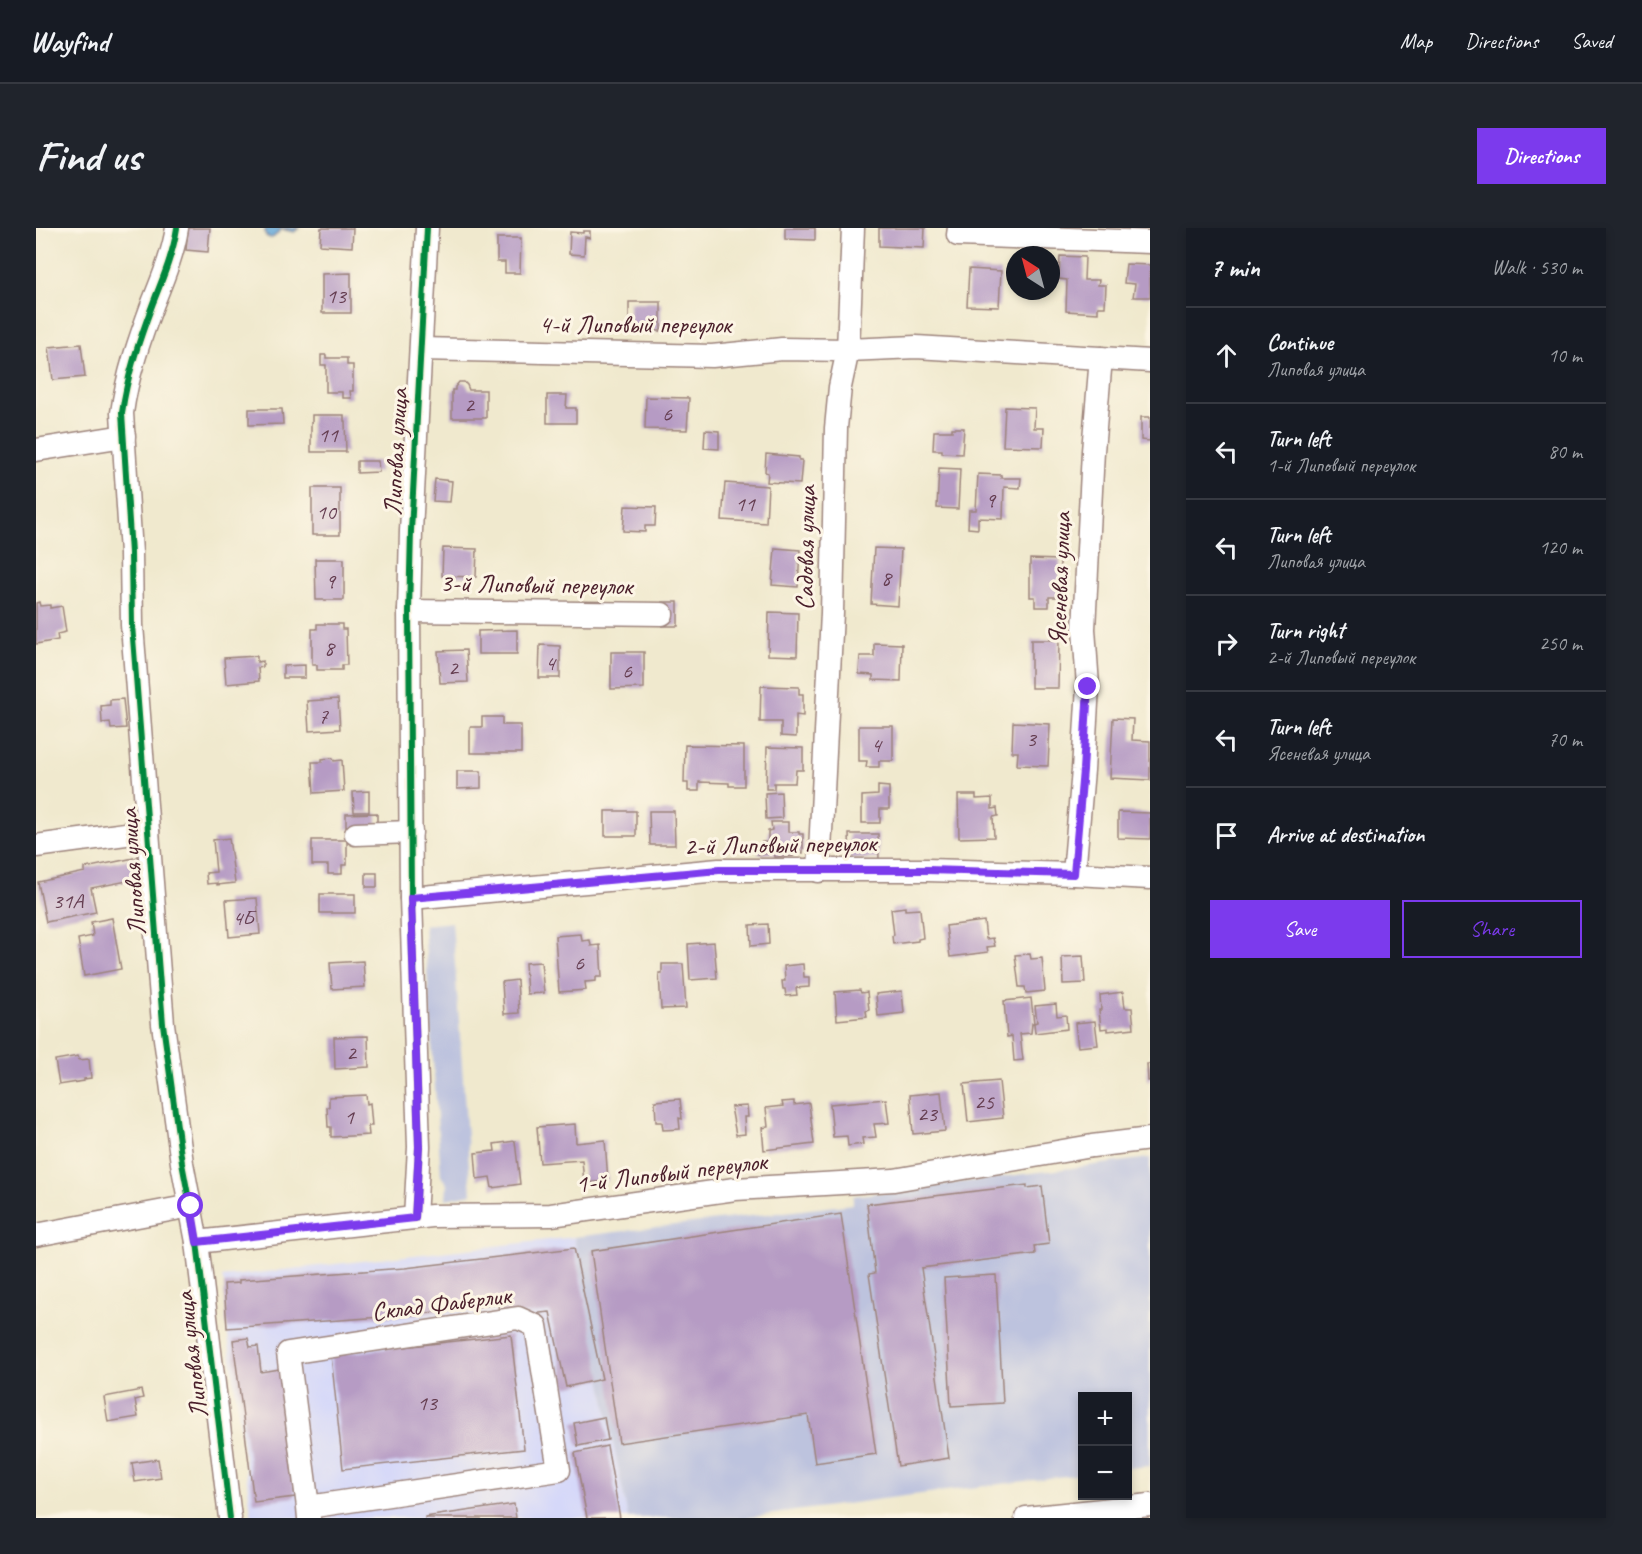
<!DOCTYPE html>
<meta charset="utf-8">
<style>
body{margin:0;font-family:Caveat,sans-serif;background:#20242c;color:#f1f3f6}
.controls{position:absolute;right:18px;bottom:18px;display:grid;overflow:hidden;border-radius:0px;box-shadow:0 3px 9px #0003}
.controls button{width:54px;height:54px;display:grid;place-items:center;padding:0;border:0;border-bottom:2px solid #363941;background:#171b24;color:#f1f3f6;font:30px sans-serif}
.compass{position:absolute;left:970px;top:18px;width:54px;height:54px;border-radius:50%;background:#171b24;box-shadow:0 3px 9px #0003;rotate:324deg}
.stop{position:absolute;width:18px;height:18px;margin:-14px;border:4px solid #7c3aed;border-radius:50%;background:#fff}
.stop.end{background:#7c3aed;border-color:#fff;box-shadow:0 2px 6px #0008}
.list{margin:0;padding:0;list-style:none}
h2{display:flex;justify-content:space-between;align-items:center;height:78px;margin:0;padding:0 24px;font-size:26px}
h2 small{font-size:20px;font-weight:400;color:#9ea1a6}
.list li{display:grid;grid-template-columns:39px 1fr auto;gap:18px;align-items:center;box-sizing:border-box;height:96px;padding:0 24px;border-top:2px solid #363941}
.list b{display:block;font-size:22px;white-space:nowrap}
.list p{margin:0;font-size:20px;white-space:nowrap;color:#9ea1a6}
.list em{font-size:20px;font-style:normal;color:#9ea1a6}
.actions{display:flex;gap:12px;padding:18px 24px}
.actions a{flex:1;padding:14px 0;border:2px solid #7c3aed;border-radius:0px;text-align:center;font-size:21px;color:#7c3aed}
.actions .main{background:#7c3aed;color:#fff}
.icon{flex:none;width:33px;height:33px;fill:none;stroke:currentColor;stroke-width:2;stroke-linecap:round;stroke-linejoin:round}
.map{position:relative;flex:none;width:1114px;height:1290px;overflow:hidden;border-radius:0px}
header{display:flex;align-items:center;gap:36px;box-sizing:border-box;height:84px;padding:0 30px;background:#171b24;border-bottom:2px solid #363941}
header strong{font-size:28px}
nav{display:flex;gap:33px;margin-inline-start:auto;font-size:21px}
.intro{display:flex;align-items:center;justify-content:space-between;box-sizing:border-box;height:144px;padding:0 36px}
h1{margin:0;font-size:42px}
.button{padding:15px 27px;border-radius:0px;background:#7c3aed;color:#fff;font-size:21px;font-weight:700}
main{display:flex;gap:36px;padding:0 36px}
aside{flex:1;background:#171b24;border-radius:0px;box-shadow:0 3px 9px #0003}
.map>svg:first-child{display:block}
.built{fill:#d5d8f9}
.industrial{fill:#bdc3de}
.water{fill:#64a8d9;stroke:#576482;stroke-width:1.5}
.building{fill:#b69bc4}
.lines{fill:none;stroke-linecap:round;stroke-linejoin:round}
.minor-casing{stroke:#9d847c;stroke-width:25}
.minor{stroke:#fff;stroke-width:22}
.cycleway-casing{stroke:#fcf5e5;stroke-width:10}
.cycleway{stroke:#00873e;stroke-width:6}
.route{stroke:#7c3aed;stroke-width:8}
.labels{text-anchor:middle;stroke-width:6;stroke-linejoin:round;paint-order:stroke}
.number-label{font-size:22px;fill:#653e51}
.street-label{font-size:26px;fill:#4a1f2b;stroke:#fcf5e5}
</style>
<header>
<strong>Wayfind</strong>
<nav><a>Map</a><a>Directions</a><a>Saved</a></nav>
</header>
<div class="intro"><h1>Find us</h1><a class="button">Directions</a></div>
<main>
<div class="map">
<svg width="1114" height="1290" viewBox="0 0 1114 1290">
<rect width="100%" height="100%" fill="#fcf5e5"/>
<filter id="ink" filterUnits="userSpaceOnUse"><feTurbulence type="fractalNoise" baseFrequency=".0167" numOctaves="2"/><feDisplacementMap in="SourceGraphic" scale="12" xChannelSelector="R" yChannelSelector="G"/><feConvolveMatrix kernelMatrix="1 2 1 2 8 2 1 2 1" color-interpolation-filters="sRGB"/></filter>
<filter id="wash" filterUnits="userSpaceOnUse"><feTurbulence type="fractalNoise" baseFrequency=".008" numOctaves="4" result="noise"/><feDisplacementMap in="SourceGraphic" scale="24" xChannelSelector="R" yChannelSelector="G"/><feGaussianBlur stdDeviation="1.35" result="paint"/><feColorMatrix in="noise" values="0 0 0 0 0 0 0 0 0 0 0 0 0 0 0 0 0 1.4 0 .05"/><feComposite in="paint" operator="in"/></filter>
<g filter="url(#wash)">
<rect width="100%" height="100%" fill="#f0e9ce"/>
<!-- built -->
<path class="built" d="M538 1009 592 1290H216L191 1100 188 1056 186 1049Z"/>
<!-- industrial -->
<g class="industrial">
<path d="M416 694 435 966 410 971 411 956 405 948 388 697Z"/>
<path d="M1114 930V1253V1238L1092 1240V1168H1046V1246L853 1270 709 1290H592L538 1009 817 976V968Z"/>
</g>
<!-- water -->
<path class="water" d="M230 0H263L258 4 246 1C240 5 238 14 230 8L229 2Z"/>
<g id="blocks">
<!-- building -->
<g class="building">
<path d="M152 0H174L172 24 150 22Z"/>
<path d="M285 0H317L316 19 284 17Z"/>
<path d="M749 0H779V12L749 11Z"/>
<path d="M843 0H889L888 20 843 18Z"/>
<path d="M547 3H554V10L549 9 548 27 533 26 534 4 547 5Z"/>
<path d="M461 10H485L484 45H469V34H461Z"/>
<path d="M1024 28 1049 29 1048 52H1063L1062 57H1070L1069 79H1062V85L1030 83 1031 52 1023 51Z"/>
<path d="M1090 36 1114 37V69H1097L1099 56 1088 55Z"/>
<path d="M933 41 965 43 963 79 931 78Z"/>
<path d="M315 45V85H286V46Z"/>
<rect x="593" y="74" width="32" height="29"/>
<path d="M45 116 49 149 17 152 13 119Z"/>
<path d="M285 127H290V130H311V137H317V163H314L315 170H306V164H290V137H285Z"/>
<path d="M423 154H428L431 157 433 162H450V190H416V162H419V159Z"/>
<path d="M511 167H531L530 180H540V195H511Z"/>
<path d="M610 169 653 170 651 202 609 201Z"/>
<path d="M969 179 999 180 998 200H1008L1007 219 967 218Z"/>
<path d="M213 181H246L247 196 213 197Z"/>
<path d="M276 187H308V193H309L310 224H275V194H276Z"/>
<path d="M1105 189H1114V213L1105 212Z"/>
<path d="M916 200H928L926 226 906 225V222H897L898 203H916Z"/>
<path d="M669 202 683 203V221L668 220Z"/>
<path d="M730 226 763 229V232H766L764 256 731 254 732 245 729 244Z"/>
<path d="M321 233H342L343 244 321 245Z"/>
<path d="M903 240 924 241 922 281 901 280Z"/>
<path d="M942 246 965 247V250H985L984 260 968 259 967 291 942 290V301L932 300 933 282H940Z"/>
<path d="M399 251 416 253 414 274 397 273Z"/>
<path d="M689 255 732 258 730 295 686 292Z"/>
<rect x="276" y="260" width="28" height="47"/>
<path d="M589 278 620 279 619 298H609V304L587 303Z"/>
<path d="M407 320 441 321 440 349 406 348Z"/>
<path d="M739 320 764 322 762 359 736 357Z"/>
<path d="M838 320 865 321 862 378 835 376Z"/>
<path d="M279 331H308V372H280Z"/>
<path d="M994 331 1024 332 1023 369H1013V379H999V369H994Z"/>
<path d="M3 374 4 378 14 377V380L26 378 30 404 21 406 22 412 0 416V375Z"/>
<rect x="626" y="374" width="16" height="24"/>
<path d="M733 384 762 385 761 428 732 427Z"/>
<path d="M281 396H306V401H310L311 437H306V442H281V437H276V401H281Z"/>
<path d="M481 402V426H442V403Z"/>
<path d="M995 412H1023L1022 460H995Z"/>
<path d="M838 415 866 416 865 453 837 452V447L823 446 824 428H838Z"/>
<path d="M504 417 524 418V450H503Z"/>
<path d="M430 422 432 454 404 455 402 423Z"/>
<path d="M575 424H608V460L575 461Z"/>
<path d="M221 428V434L227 433V439L222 440 223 453 190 456 188 430Z"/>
<path d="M269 437V450H247V438Z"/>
<path d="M725 458 763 459V466H767V488L760 487V509L745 508V494H724Z"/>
<path d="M87 471 90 500 75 501 74 494 66 495 65 478 74 477V472Z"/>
<path d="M302 471 304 501 273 503 271 473Z"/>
<path d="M446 489H466V497H485V525H434V499H446Z"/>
<path d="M1077 490 1097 491 1096 512 1114 513V552L1074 550Z"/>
<path d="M977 494 1014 496 1012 538 981 537 982 524H976Z"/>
<path d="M823 498H857V533H843V539H830L831 533H823Z"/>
<path d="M649 517 708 518V558H693V555L663 554V563H652V555H648Z"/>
<path d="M731 519 767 520V542H760L759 555H738V561H730Z"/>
<path d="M297 530 298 533 306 532 308 563 278 565 276 534H286V531Z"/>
<path d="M421 543H445V560L421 561Z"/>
<path d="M842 558 853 559V581H844V595H826V568L842 567Z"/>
<path d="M333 563V584H318L317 564Z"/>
<path d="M745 564 746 590 730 591 729 565Z"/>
<path d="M922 567H940V571L956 570V581L961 580 962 588 957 589 958 609 923 610Z"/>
<rect x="569" y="583" width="31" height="25"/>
<path d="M613 583H638L639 617H614Z"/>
<path d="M1082 584 1114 585V611L1082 610Z"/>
<path d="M341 585V599L310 601V586Z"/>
<path d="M735 594H752V604H763V606H767V625H757V628L739 629 738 625 722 626V617H726V614H732V603L736 602Z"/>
<path d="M813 606H842L843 631H814Z"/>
<path d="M193 610 199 655 181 657V655L171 656 170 645 180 644 177 612Z"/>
<path d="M276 612H311V637H306V646H292V637H276Z"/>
<path d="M103 629 107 650 55 660 60 684 10 694 2 654 49 644V640Z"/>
<rect x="330" y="645" width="11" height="14"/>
<rect x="284" y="666" width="35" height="19"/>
<path d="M221 670 224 706 193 709 190 672Z"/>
<path d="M869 679V682L884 681 887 710 882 711V713L857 716 856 708 858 707 855 681Z"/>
<path d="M76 690 85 741 48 748 42 711 57 708 55 694Z"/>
<path d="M948 693 950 711 957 710 959 718 951 719 952 724 914 729 910 698Z"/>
<path d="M732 696 733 716 715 718 714 697Z"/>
<path d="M545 706 546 713 554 712 555 718 564 717 566 749H560V753L549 754 550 762 523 764 519 708Z"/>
<path d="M678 714 681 750 654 752 652 716Z"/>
<path d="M994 726 995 731 1006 730 1009 763 990 765 989 759H983L979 727Z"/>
<path d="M1047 728 1049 755 1027 756 1026 729Z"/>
<path d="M327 733 329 759 296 761 294 735Z"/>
<path d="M505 734 508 765 491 766 489 735Z"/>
<path d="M626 736H647L650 780 625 781 623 745H626Z"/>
<path d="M767 736 768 749H773V759L760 760 761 767 750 768 749 761H747L746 753H749L748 738Z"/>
<path d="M481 752 483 785 468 786 466 754Z"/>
<path d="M824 762 825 765 831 764 833 782 830 783 831 789 801 792 799 764Z"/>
<path d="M866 763 868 785 842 788 840 766Z"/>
<path d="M1087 764 1089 780H1096L1098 800 1072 803V800L1065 801 1063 782H1065L1064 767Z"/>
<path d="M995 770 998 795H996L995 805 984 806 987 832 978 833 976 808 971 809 968 773Z"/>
<path d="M1020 776 1021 788 1030 787 1031 801 999 805 998 795 1001 794 999 778Z"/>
<path d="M1059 793 1062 817 1042 819 1039 795Z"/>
<path d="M332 808 333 839 299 841 298 809Z"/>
<path d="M42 828 43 832 53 831 55 850 48 851V853L23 857 19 832Z"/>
<path d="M1111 836H1114V853H1112Z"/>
<path d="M963 853 967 890 932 894 928 856Z"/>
<path d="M905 864 909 903 877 906 874 867Z"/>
<path d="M330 867 331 876 334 875 336 898H332L333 907 295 909V899H292L291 879H293V869Z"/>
<path d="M644 871 646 891 643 890 644 901 627 902 626 894H620L619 873Z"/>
<path d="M850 871 853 895 838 896 840 909 826 910 827 916 812 918 811 908 797 909 794 876Z"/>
<path d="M758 873V877L773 875 778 916 728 922 726 900 732 899 730 880 747 878 746 874Z"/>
<path d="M711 878 712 889H708L709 906 700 907 695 879Z"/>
<path d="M539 896 540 915 569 912 572 953 548 955 546 932 504 935 501 899Z"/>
<path d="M479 913 484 956 456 960 454 949 441 951 439 925 459 923 458 916Z"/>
<path d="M991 957V960L1006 958 1013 1016 998 1018 999 1026 885 1040 913 1230 862 1238 833 1046 839 1045 831 976Z"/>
<path d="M805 986 840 1226 779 1235 772 1187 583 1215 555 1023Z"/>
<path d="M538 1020 566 1151 530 1159 514 1084 493 1086H463L462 1076 375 1087 191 1100 188 1056 203 1055V1052L369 1040Z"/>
<path d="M960 1047 967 1175 915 1178 908 1050Z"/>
<path d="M475 1107 488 1221 307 1241 295 1127Z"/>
<path d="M212 1110 214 1119 222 1118 225 1144 243 1141 259 1269 218 1274 197 1112Z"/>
<path d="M105 1162 107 1170 99 1172 102 1189 72 1194 68 1169Z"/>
<path d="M568 1189 572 1212 542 1218 538 1195Z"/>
<path d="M571 1218 584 1290H551L539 1225Z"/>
<path d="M122 1231 125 1250 99 1254 96 1235Z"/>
<path d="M478 1276 480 1290H389V1289Z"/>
</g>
</g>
</g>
<g filter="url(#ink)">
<use href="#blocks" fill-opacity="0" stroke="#9d847c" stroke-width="1.5"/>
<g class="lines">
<defs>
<g id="minor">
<path d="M141 0C137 26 127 50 117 75 104 110 91 147 86 185L95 325 96 397 127 796 146 935 161 1014 194 1290"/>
<path d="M923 0 922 7 1114 14"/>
<path d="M385 121 676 128 746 121 812 122 880 119 1114 133"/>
<path d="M0 222 88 208"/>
<path d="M373 383 626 386"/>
<path d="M320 606 375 604"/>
<path d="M0 618 112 603"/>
<path d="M783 643 796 385 800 200 804 159 812 122 817 0"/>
<path d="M1038 646 1047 542 1052 458 1048 401 1057 223 1065 130"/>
<path d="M375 670 683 642H891L1038 646 1114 650"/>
<path d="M379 990 383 919 375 670 373 383 375 303 391 0"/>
<path d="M0 1007 155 978"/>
<path d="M161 1014 396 988 515 987 699 961 858 952 1056 918 1114 911"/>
<path d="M272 1279 523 1242 500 1098 482 1090 252 1125 272 1279 273 1290"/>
<path d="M990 1290 1114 1277"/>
</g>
</defs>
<!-- minor casing -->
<use href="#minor" class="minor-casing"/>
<!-- minor -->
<use href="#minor" class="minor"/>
<defs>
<g id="cycleway">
<path d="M141 0C137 26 127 50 117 75 104 110 91 147 86 185L95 325 96 397 127 796 146 935 161 1014 194 1290"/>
<path d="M379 990 383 919 375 670 373 383 375 303 391 0"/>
</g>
</defs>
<!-- cycleway casing -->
<use href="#cycleway" class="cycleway-casing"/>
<!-- cycleway -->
<use href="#cycleway" class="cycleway"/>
</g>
</g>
<g class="lines" filter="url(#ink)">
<!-- route -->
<path class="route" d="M155 978 161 1014 379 990 383 919 375 670 683 642H891L1038 646 1047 542 1052 459"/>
</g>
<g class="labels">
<!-- number labels -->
<g class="number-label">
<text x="300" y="75">13</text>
<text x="433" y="184">2</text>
<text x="631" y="193">6</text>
<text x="292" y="214">11</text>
<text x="954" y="279">9</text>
<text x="709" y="283">11</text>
<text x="290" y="291">10</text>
<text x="850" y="357">8</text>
<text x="294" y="360">9</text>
<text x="293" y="427">8</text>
<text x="514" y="442">4</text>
<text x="417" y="447">2</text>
<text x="591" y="450">6</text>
<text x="287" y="495">7</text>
<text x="995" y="518">3</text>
<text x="840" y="524">4</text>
<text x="32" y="680">31А</text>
<text x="207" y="697">4Б</text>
<text x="543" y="742">6</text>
<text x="315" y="832">2</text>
<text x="948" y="881">25</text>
<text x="891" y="893">23</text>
<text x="313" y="896">1</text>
<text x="391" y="1182">13</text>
</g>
<!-- street labels -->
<g class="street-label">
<text x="599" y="105">4-й Липовый переулок</text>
<text transform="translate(359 224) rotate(-87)" y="9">Липовая улица</text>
<text transform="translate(769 320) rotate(-89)" y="9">Садовая улица</text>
<text transform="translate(1023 351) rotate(-88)" y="9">Ясеневая улица</text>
<text transform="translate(500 356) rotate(1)" y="9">3-й Липовый переулок</text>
<text transform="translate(744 616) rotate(-1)" y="9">2-й Липовый переулок</text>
<text transform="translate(96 644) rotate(-94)" y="9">Липовая улица</text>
<text transform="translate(635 944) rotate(-7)" y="9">1-й Липовый переулок</text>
<text transform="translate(405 1075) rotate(-7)" y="9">Склад Фаберлик</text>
<text transform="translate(155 1127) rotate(-97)" y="9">Липовая улица</text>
</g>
</g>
</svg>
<div class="controls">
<button>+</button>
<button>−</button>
</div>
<svg class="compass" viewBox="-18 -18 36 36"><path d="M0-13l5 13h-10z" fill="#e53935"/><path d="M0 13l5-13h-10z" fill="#9ea1a6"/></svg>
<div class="stop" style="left:155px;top:978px"></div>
<div class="stop end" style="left:1052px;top:459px"></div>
</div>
<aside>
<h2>7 min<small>Walk · 530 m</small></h2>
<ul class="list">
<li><svg class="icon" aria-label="ahead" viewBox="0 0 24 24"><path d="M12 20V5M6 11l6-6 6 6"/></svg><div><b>Continue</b><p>Липовая улица</p></div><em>10 m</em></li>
<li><svg class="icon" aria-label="left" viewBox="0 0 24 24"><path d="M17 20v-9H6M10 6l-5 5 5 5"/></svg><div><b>Turn left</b><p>1-й Липовый переулок</p></div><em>80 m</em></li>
<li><svg class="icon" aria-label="left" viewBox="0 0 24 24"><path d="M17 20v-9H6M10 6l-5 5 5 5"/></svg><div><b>Turn left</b><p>Липовая улица</p></div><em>120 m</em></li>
<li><svg class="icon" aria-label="right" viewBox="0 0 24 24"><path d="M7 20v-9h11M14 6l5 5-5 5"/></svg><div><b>Turn right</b><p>2-й Липовый переулок</p></div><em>250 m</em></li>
<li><svg class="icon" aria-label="left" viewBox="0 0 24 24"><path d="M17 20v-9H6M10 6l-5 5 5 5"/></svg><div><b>Turn left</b><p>Ясеневая улица</p></div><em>70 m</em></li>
<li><svg class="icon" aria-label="arrive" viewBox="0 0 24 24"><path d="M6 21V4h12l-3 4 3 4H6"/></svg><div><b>Arrive at destination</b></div></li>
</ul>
<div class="actions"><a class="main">Save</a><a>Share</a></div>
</aside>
</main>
